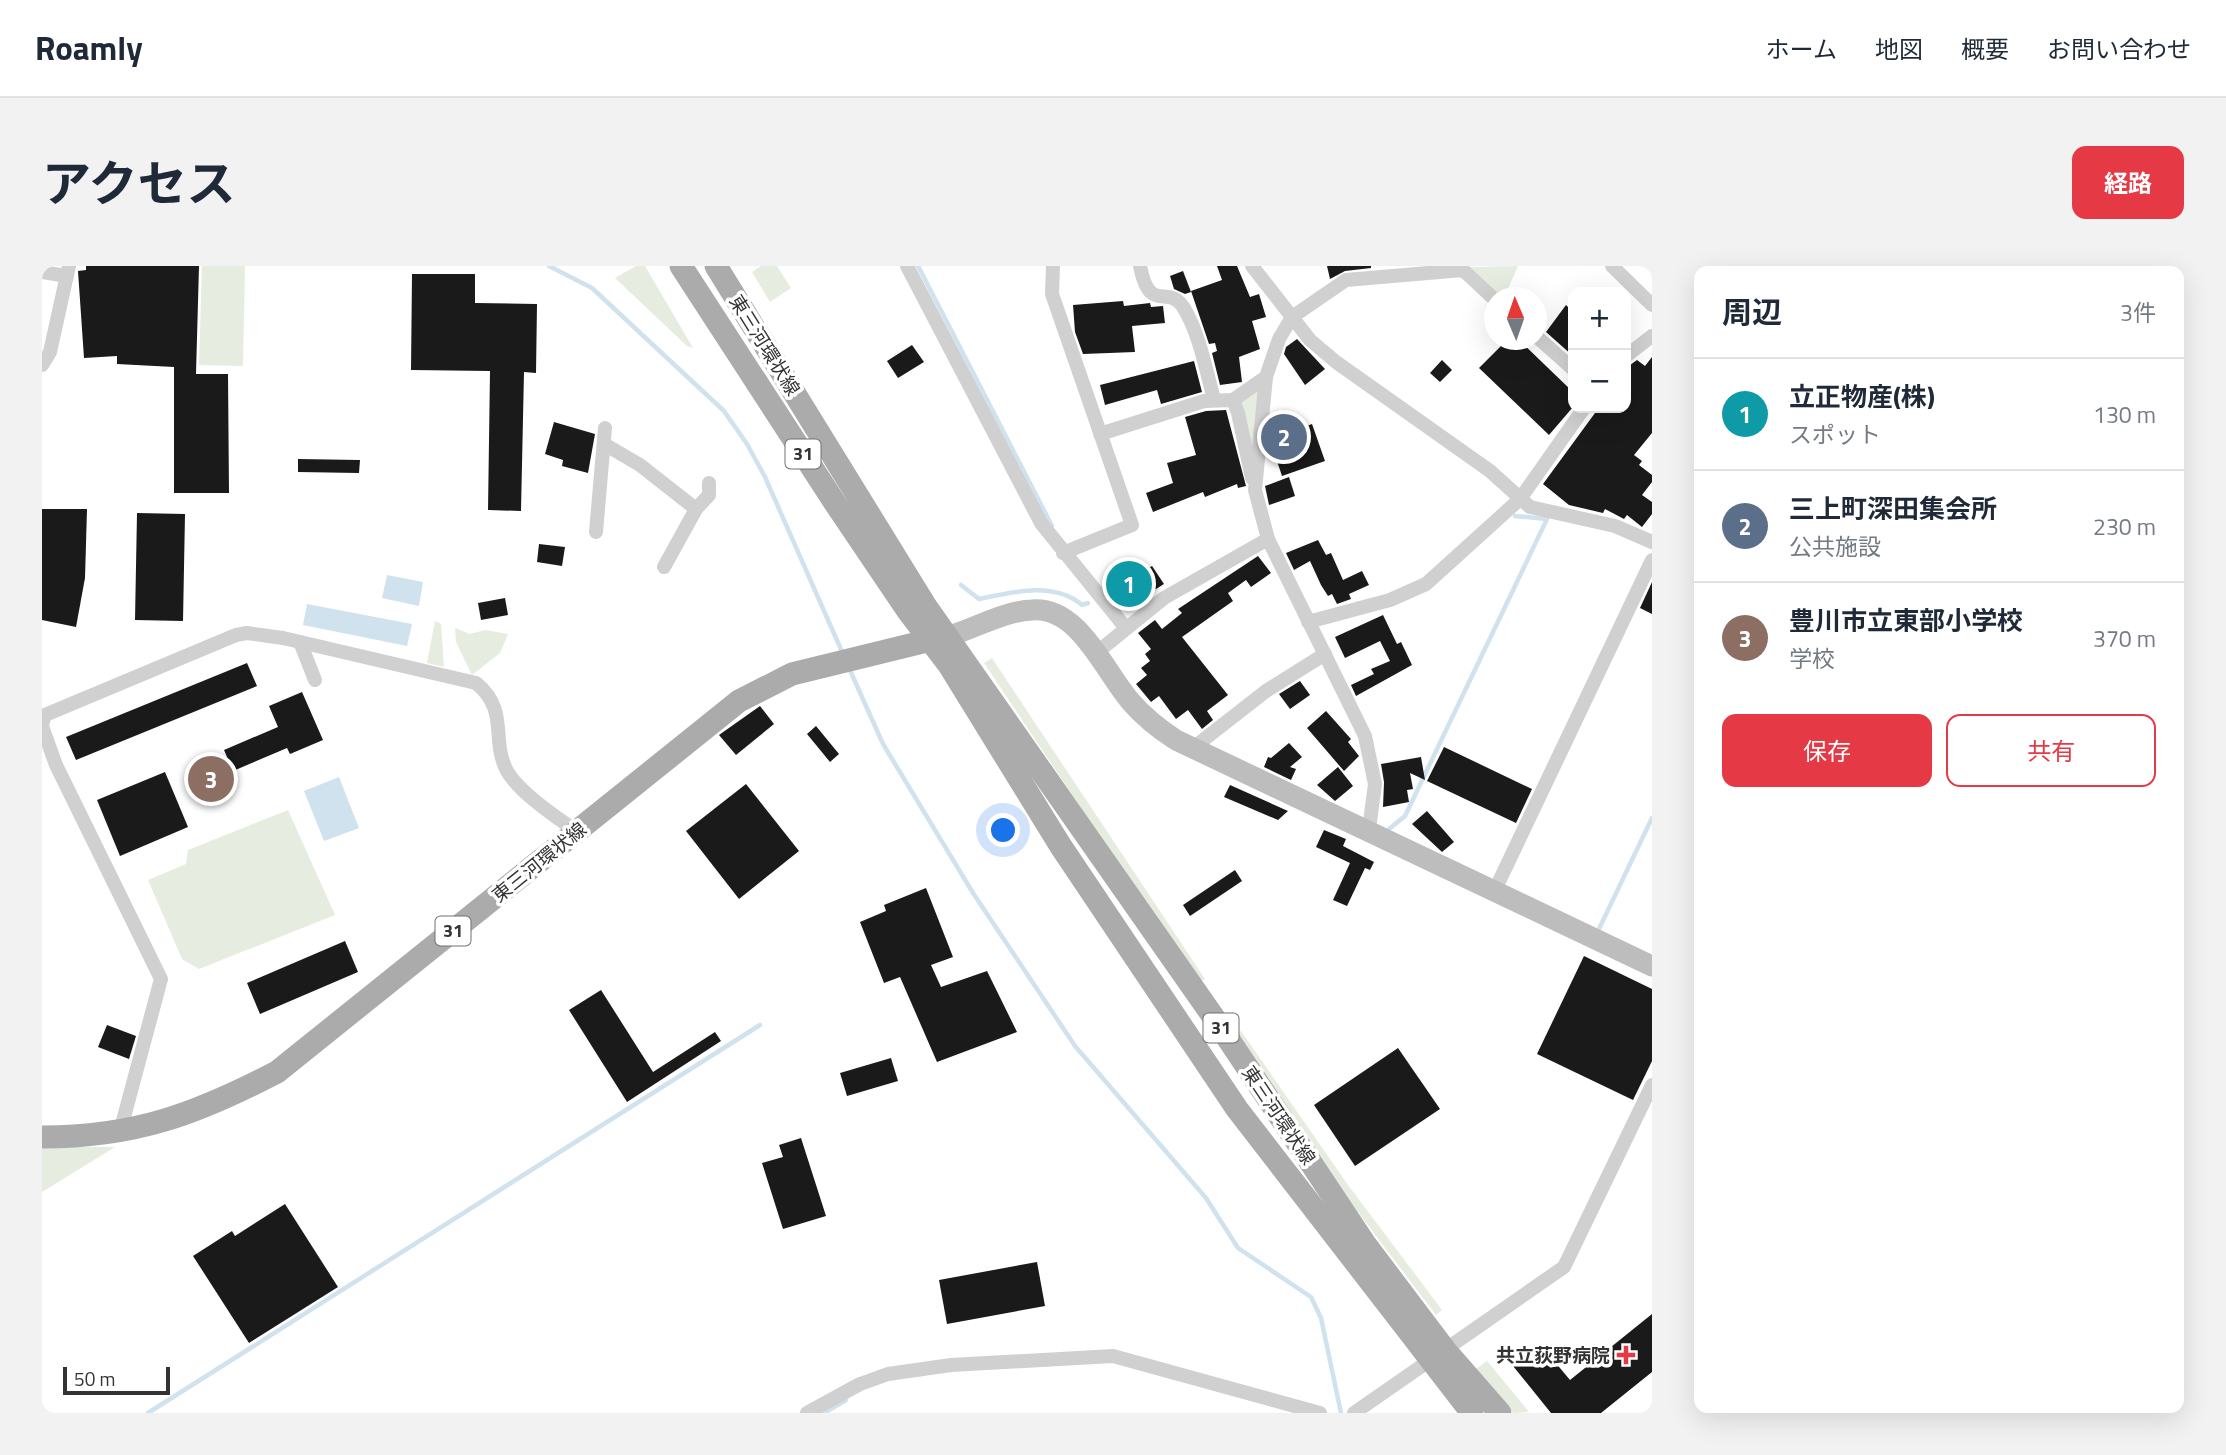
<!DOCTYPE html>
<html lang="ja">
<meta charset="utf-8">
<style>
body{margin:0;font-family:"Titillium Web","Noto Sans JP",sans-serif;background:#f2f2f3;color:#1f2937}
.controls{position:absolute;right:21px;top:21px;display:grid;overflow:hidden;border-radius:14px;box-shadow:0 7px 28px #0002}
.controls button{width:63px;height:63px;display:grid;place-items:center;padding:0;border:0;border-bottom:2px solid #e0e1e3;background:#fff;color:#1f2937;font:35px sans-serif}
.compass{position:absolute;left:1442px;top:21px;width:63px;height:63px;border-radius:50%;background:#fff;box-shadow:0 7px 28px #0002;rotate:358deg}
.scale{position:absolute;left:21px;bottom:18px;width:107px;box-sizing:border-box;padding-left:7px;border:4px solid #333;border-top:0;font-size:19px;line-height:24px;white-space:nowrap;color:#333;-webkit-text-stroke:5px #fff;paint-order:stroke}
.you{position:absolute;left:962px;top:565px;width:24px;height:24px;margin:-18px;border:5px solid #fff;border-radius:50%;background:#1a73e8;box-shadow:0 0 0 10px #1a73e833}
.badge{display:grid;place-items:center;width:46px;height:46px;border-radius:50%;background:#e63946;color:#fff;font-size:23px;font-weight:700}
.pin{position:absolute;translate:-50% -50%;border:4px solid #fff;box-shadow:0 2px 7px #0006}
.list{margin:0;padding:0;list-style:none}
h2{display:flex;justify-content:space-between;align-items:center;height:91px;margin:0;padding:0 28px;font-size:30px}
h2 small{font-size:23px;font-weight:400;color:#747a83}
.list li{display:grid;grid-template-columns:46px 1fr auto;gap:21px;align-items:center;box-sizing:border-box;height:112px;padding:0 28px;border-top:2px solid #e0e1e3}
.list b{display:block;font-size:26px;white-space:nowrap}
.list p{margin:0;font-size:23px;white-space:nowrap;color:#747a83}
.list em{font-size:23px;font-style:normal;color:#747a83}
.actions{display:flex;gap:14px;padding:21px 28px}
.actions a{flex:1;padding:16px 0;border:2px solid #e63946;border-radius:14px;text-align:center;font-size:24px;color:#e63946}
.actions .main{background:#e63946;color:#fff}
.map{position:relative;flex:none;width:1610px;height:1147px;overflow:hidden;border-radius:14px}
header{display:flex;align-items:center;gap:42px;box-sizing:border-box;height:98px;padding:0 35px;background:#fff;border-bottom:2px solid #e0e1e3}
header strong{font-size:33px}
nav{display:flex;gap:38px;margin-inline-start:auto;font-size:24px}
.intro{display:flex;align-items:center;justify-content:space-between;box-sizing:border-box;height:168px;padding:0 42px}
h1{margin:0;font-size:49px}
.button{padding:18px 32px;border-radius:14px;background:#e63946;color:#fff;font-size:24px;font-weight:700}
main{display:flex;gap:42px;padding:0 42px}
aside{flex:1;background:#fff;border-radius:14px;box-shadow:0 7px 28px #0002}
.map>svg:first-child{display:block}
.green{fill:#e6ecdf}
.water{fill:#cfe2ee}
.lines{fill:none;stroke-linecap:round;stroke-linejoin:round}
.stream{stroke:#cfe2ee;stroke-width:4.5}
.building{fill:#1a1a1a}
.street{stroke:#d0d0d0;stroke-width:14}
.secondary{stroke:#bdbdbd;stroke-width:21}
.primary{stroke:#ababab;stroke-width:23}
.poi-dot{fill:#e63946;stroke:#fff;stroke-width:2.5}
.labels{text-anchor:middle;stroke-width:7;stroke-linejoin:round;paint-order:stroke}
.shield{fill:#fff;stroke:#707070;stroke-width:2}
.shield-label{font-size:18px;font-weight:bold;fill:#333}
.street-label{font-size:19px;fill:#333;stroke:#fff}
.poi-label{font-size:19px;font-weight:bold;fill:#333;stroke:#fff;text-anchor:end}
</style>
<header>
<strong>Roamly</strong>
<nav><a>ホーム</a><a>地図</a><a>概要</a><a>お問い合わせ</a></nav>
</header>
<div class="intro"><h1>アクセス</h1><a class="button">経路</a></div>
<main>
<div class="map">
<svg width="1610" height="1147" viewBox="0 0 1610 1147">
<rect width="100%" height="100%" fill="#fff"/>
<!-- green -->
<g class="green">
<path d="M160 0H203L201 100 157 99Z"/>
<path d="M594 0H603L651 82 645 80 573 12Z"/>
<path d="M719 0H735L749 22 728 36 710 6Z"/>
<path d="M1476 0 1462 32 1458 31 1428 1Z"/>
<path d="M1219 120 1210 195 1198 135Z"/>
<path d="M393 355 399 358 402 401 385 397Z"/>
<path d="M413 362 428 368 443 364 466 368 458 387 430 409 414 376Z"/>
<path d="M950 392 1163 713 1156 717 942 397Z"/>
<path d="M246 544 293 649 157 703 140 693 106 614 144 598 146 584Z"/>
<path d="M1199 765 1306 919 1400 1044 1394 1049 1300 925 1192 770Z"/>
<path d="M0 881H73L0 926Z"/>
<path d="M1445 1095 1487 1146 1471 1147 1434 1103Z"/>
</g>
<!-- water -->
<g class="water">
<path d="M345 309 381 316 377 340 340 332Z"/>
<path d="M265 338 370 358 365 380 261 359Z"/>
<path d="M297 511 317 562 282 575 262 525Z"/>
</g>
<g class="lines">
<!-- stream -->
<g class="stream">
<path d="M507 0 550 22 682 145 705 178 723 211 801 388"/>
<path d="M876 0 1010 260"/>
<path d="M919 319 937 333C970 326 1012 315 1040 339L1046 337"/>
<path d="M807 402 841 478 931 627 1033 780 1164 932 1196 982 1269 1031 1279 1052 1299 1147"/>
<path d="M1347 563 1363 550 1505 253 1473 250"/>
<path d="M1556 665 1610 552"/>
<path d="M106 1147 718 759"/>
<path d="M782 1147 804 1134"/>
</g>
</g>
<!-- building -->
<g class="building">
<path d="M44 0H157L154 108H186L187 227H132V101L75 98V90L42 92 36 5 44 4Z"/>
<path d="M1175 0H1195L1208 31 1217 28 1224 51 1210 55 1218 83 1197 91 1200 116 1178 119 1170 87 1175 85 1173 77 1167 78 1149 25 1180 14Z"/>
<path d="M1285 0H1329V2L1303 5 1288 13Z"/>
<path d="M1141 5 1149 26 1143 28 1132 23 1128 10Z"/>
<path d="M370 8H433V37L495 38 494 107 482 106 479 245 446 244 448 105 369 104Z"/>
<path d="M1081 35 1082 40 1108 37 1109 41 1121 40 1123 57 1090 60 1093 86 1041 88 1033 66 1031 39Z"/>
<path d="M1524 39 1531 46V90L1504 66Z"/>
<path d="M1255 73 1283 103 1263 119 1242 88 1244 81Z"/>
<path d="M1465 74H1477L1531 126V141L1507 169 1437 102Z"/>
<path d="M870 79 882 96 856 112 845 95Z"/>
<path d="M1610 91V167L1592 189 1600 195 1597 199 1610 209V216L1600 229 1610 236V248L1600 261 1585 249 1582 253 1563 243 1561 247 1527 239 1501 218 1553 147 1559 142H1584V102L1595 94 1603 100Z"/>
<path d="M1400 94 1410 104 1398 116 1388 107Z"/>
<path d="M1152 95 1160 126 1119 138 1115 124 1063 139 1058 119Z"/>
<path d="M1184 144 1204 220 1196 222 1195 218 1163 231 1161 226 1111 246 1104 227 1131 217 1125 197 1154 189 1143 151 1164 145Z"/>
<path d="M1250 151 1253 160 1262 155 1265 160 1270 158 1283 195 1240 210 1235 195 1240 193 1229 158Z"/>
<path d="M512 156 553 168 546 207 520 200 521 194 503 188Z"/>
<path d="M256 193 318 194 317 207 256 206Z"/>
<path d="M1247 211 1253 230 1227 239 1223 220Z"/>
<path d="M0 243H45L43 312 34 361 0 354Z"/>
<path d="M95 247 143 248 141 355 93 354Z"/>
<path d="M1276 274 1284 289 1289 287 1301 314 1320 305 1327 319 1307 328 1309 333 1295 338 1290 328 1286 330 1279 319 1268 295 1252 304 1244 287Z"/>
<path d="M497 278 523 281 520 300 495 296Z"/>
<path d="M1216 290 1229 307 1209 321 1204 314 1186 327 1191 335 1140 371 1186 429 1165 445 1171 454 1160 463 1146 444 1134 453 1117 430 1109 436 1094 418 1105 409 1099 402 1108 395 1103 388 1109 383 1096 367 1113 354 1120 363 1140 347 1136 343Z"/>
<path d="M1110 300 1122 318 1106 328 1104 323 1086 334 1072 311 1088 301 1094 310Z"/>
<path d="M1610 316V348L1598 342Z"/>
<path d="M463 332 466 349 439 354 436 337Z"/>
<path d="M1341 349 1355 378 1359 376 1370 399 1314 430 1309 419 1332 408 1329 403 1348 395 1338 375 1303 392 1293 371Z"/>
<path d="M205 397 215 420 34 494 24 471Z"/>
<path d="M1258 415 1268 429 1248 443 1237 428Z"/>
<path d="M260 426 281 474 248 488 245 482 191 505 182 484 236 461 227 440Z"/>
<path d="M718 440 732 458 694 489 677 469Z"/>
<path d="M1284 445 1309 473 1306 476 1317 490 1302 505 1265 462Z"/>
<path d="M774 460 797 488 788 496 765 468Z"/>
<path d="M1247 477 1260 491 1248 501 1254 503 1249 514 1222 501 1226 491 1229 492Z"/>
<path d="M1402 481 1490 523 1474 557 1385 515Z"/>
<path d="M1379 491 1383 514 1368 507 1371 523 1365 524 1367 536 1341 541 1342 516 1339 498Z"/>
<path d="M1296 501 1311 520 1293 535 1275 519Z"/>
<path d="M123 506 146 561 78 590 55 534Z"/>
<path d="M704 518 757 585 697 633 644 565Z"/>
<path d="M1188 519 1246 545 1236 554 1182 531Z"/>
<path d="M1385 545 1412 576 1400 586 1370 558Z"/>
<path d="M1282 564 1304 573 1301 580 1332 596 1328 604 1323 602 1305 640 1291 634 1308 597 1274 581Z"/>
<path d="M1193 604 1200 615 1148 650 1141 639Z"/>
<path d="M884 622 911 691 889 699 899 721 945 705 975 766 895 796 858 711 842 717 818 656 844 645 842 639Z"/>
<path d="M303 675 316 706 218 748 205 717Z"/>
<path d="M1542 690 1610 723V795L1591 834 1495 788Z"/>
<path d="M559 724 611 806 673 766 679 775 585 836 527 744Z"/>
<path d="M65 759 94 770 87 793 56 781Z"/>
<path d="M1356 782 1398 843 1313 900 1272 839Z"/>
<path d="M849 792 856 815 805 830 798 807Z"/>
<path d="M759 872 784 950 741 963 720 897 741 891 737 879Z"/>
<path d="M243 938 296 1021 207 1077 151 990 190 965 193 970Z"/>
<path d="M995 996 1003 1040 905 1058 897 1014Z"/>
<path d="M1610 1048V1106L1559 1147H1509L1471 1100 1498 1078 1528 1114Z"/>
</g>
<g class="lines">
<!-- street -->
<g class="street">
<path d="M865 0 999 257 1083 361"/>
<path d="M1011 0 1010 28 1090 259 1021 287"/>
<path d="M1098 0C1108 51 1127 15 1143 44 1158 70 1164 105 1172 133"/>
<path d="M1210 0 1268 74 1294 96 1448 205 1488 241 1573 260 1610 276"/>
<path d="M1570 0 1610 39"/>
<path d="M0 6 25 10"/>
<path d="M1494 70 1531 103"/>
<path d="M1584 90 1610 70"/>
<path d="M0 99 8 86 27 0"/>
<path d="M1224 111 1213 224 1226 273 1323 470 1333 518 1327 563"/>
<path d="M1191 134 1224 111 1237 73 1250 51 1304 14 1421 4 1452 33"/>
<path d="M1058 168 1162 135 1191 134 1196 147 1210 212"/>
<path d="M562 178 598 199 654 243"/>
<path d="M554 266 563 162"/>
<path d="M622 301 654 243 667 229V217"/>
<path d="M1266 356 1348 334 1384 318 1478 233 1542 142"/>
<path d="M258 376 273 414"/>
<path d="M1053 388 1122 332 1226 273"/>
<path d="M0 459 3 449 194 369 205 367 241 372 434 417C467 444 449 472 464 503 475 525 514 551 534 565"/>
<path d="M0 460 14 499 119 713 78 866"/>
<path d="M1151 482 1224 425 1283 388"/>
<path d="M1453 624 1610 294"/>
<path d="M765 1147 818 1118 846 1108 909 1099 1071 1090 1278 1147"/>
<path d="M1312 1147 1522 1001 1610 819"/>
</g>
<!-- secondary -->
<path class="secondary" d="M907 370C934 362 962 345 990 344 1037 340 1062 405 1089 436 1102 451 1117 463 1134 474L1610 700"/>
<!-- primary -->
<g class="primary">
<path d="M639 0 793 237 866 345 907 399 1018 579 1195 843 1430 1147"/>
<path d="M674 0 883 339 1175 756 1323 978 1403 1084 1458 1147"/>
<path d="M0 871C93 871 154 848 235 806L697 435 750 408 901 371"/>
</g>
</g>
<!-- markers -->
<path class="poi-dot" d="M1580.5 1078.5h7v7h7v7h-7v7h-7v-7h-7v-7h7z"/>
<g class="labels">
<!-- shield labels -->
<g class="shield">
<rect x="743.5" y="173.5" width="35" height="29" rx="5"/>
<rect x="393.5" y="650.5" width="35" height="29" rx="5"/>
<rect x="1161.5" y="747.5" width="35" height="29" rx="5"/>
</g>
<g class="shield-label">
<text x="761" y="194">31</text>
<text x="411" y="671">31</text>
<text x="1179" y="768">31</text>
</g>
<!-- street labels -->
<g class="street-label">
<text transform="translate(723 79) rotate(58)" y="7">東三河環状線</text>
<text transform="translate(497 596) rotate(-39)" y="7">東三河環状線</text>
<text transform="translate(1237 849) rotate(56)" y="7">東三河環状線</text>
</g>
<!-- poi labels -->
<g class="poi-label">
<text x="1568" y="1096">共立荻野病院</text>
</g>
</g>
</svg>
<div class="controls">
<button>+</button>
<button>−</button>
</div>
<svg class="compass" viewBox="-18 -18 36 36"><path d="M0-13l5 13h-10z" fill="#e53935"/><path d="M0 13l5-13h-10z" fill="#747a83"/></svg>
<div class="scale">50 m</div>
<div class="you"></div>
<div class="pin badge" style="left:1087px;top:318px;background:#0f9aa8">1</div>
<div class="pin badge" style="left:1242px;top:171px;background:#5c6f8a">2</div>
<div class="pin badge" style="left:169px;top:513px;background:#8d6e63">3</div>
</div>
<aside>
<h2>周辺<small>3件</small></h2>
<ul class="list">
<li><span class="badge" style="background:#0f9aa8">1</span><div><b>立正物産(株)</b><p>スポット</p></div><em>130 m</em></li>
<li><span class="badge" style="background:#5c6f8a">2</span><div><b>三上町深田集会所</b><p>公共施設</p></div><em>230 m</em></li>
<li><span class="badge" style="background:#8d6e63">3</span><div><b>豊川市立東部小学校</b><p>学校</p></div><em>370 m</em></li>
</ul>
<div class="actions"><a class="main">保存</a><a>共有</a></div>
</aside>
</main>
